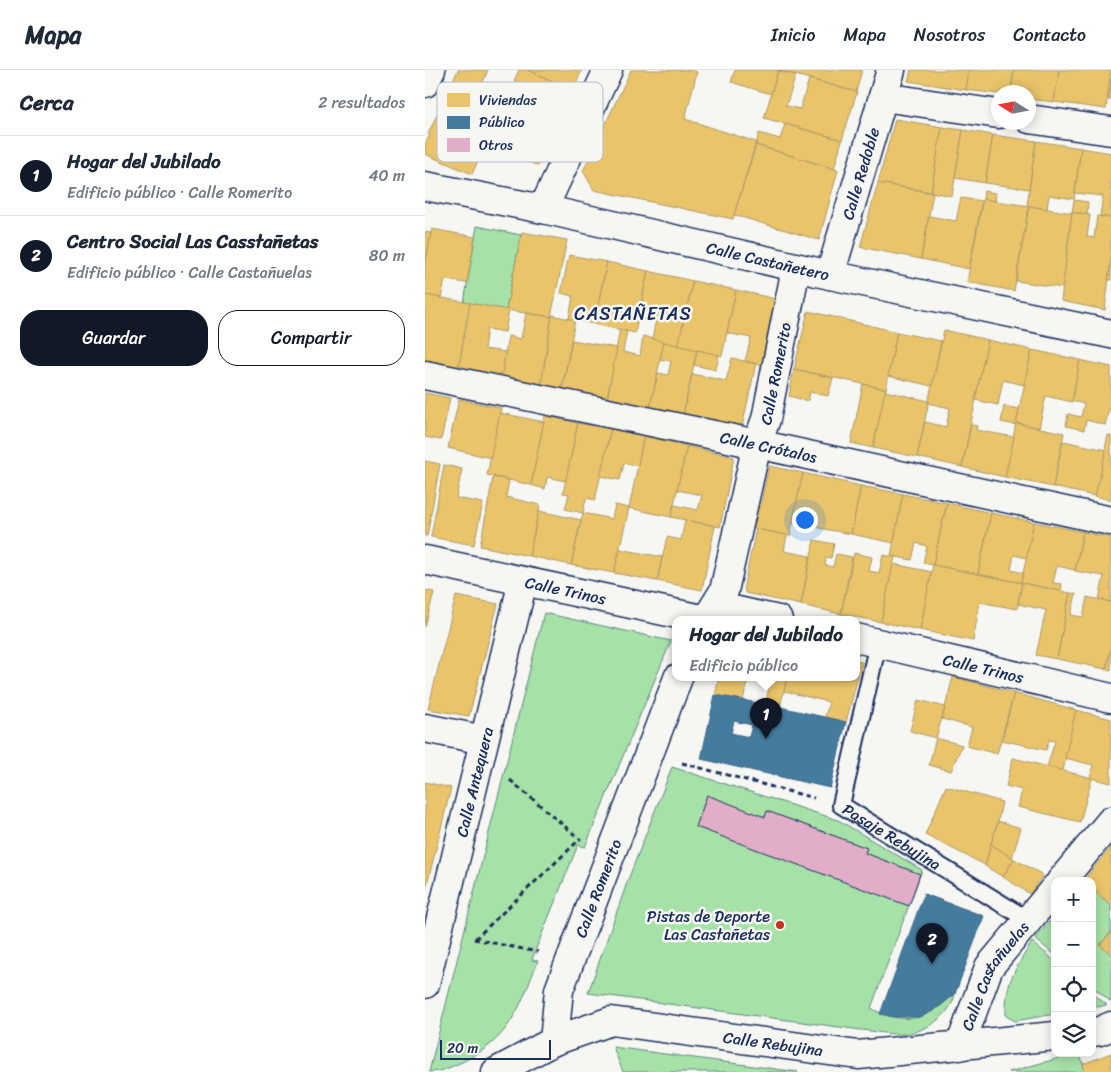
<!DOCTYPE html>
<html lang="es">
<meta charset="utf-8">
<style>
body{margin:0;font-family:Sriracha,sans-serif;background:#f2f2f3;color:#1f2937}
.controls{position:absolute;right:15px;bottom:15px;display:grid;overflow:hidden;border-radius:10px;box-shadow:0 2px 12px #0003}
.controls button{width:45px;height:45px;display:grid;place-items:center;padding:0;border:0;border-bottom:1px solid #e0e1e3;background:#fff;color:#1f2937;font:25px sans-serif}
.compass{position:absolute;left:566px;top:15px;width:45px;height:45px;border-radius:50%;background:#fff;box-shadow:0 2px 12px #0003;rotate:281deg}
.scale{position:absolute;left:15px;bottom:12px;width:111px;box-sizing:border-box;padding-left:5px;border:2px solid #1b2f5e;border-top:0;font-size:14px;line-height:18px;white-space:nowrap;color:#1b2f5e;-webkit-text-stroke:4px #f6f6f2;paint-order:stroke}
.you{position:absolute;left:379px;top:449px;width:18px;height:18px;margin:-12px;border:4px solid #fff;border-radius:50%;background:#1a73e8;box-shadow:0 0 0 8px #1a73e833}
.badge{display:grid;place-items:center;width:32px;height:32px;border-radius:50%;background:#111827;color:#fff;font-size:16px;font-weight:700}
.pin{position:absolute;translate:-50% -41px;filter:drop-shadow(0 1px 2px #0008)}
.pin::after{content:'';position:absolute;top:26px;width:18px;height:15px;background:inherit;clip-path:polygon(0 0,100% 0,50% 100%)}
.popup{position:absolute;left:247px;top:546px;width:188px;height:65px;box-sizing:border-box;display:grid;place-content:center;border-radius:10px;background:#fff;filter:drop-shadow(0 1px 4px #0005);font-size:16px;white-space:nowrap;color:#747a83}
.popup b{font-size:19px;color:#1f2937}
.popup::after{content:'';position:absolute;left:50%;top:100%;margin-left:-10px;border:10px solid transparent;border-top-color:#fff}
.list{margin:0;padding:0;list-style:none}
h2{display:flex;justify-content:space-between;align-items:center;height:65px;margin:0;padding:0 20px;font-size:21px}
h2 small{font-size:16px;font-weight:400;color:#747a83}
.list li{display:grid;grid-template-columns:32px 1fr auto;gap:15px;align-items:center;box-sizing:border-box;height:80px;padding:0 20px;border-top:1px solid #e0e1e3}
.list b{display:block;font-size:19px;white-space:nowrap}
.list p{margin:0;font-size:16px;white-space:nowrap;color:#747a83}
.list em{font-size:16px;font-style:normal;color:#747a83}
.actions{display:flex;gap:10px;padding:15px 20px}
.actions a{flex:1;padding:11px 0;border:1px solid #111827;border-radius:20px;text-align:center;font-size:18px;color:#111827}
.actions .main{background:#111827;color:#fff}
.icon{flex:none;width:28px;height:28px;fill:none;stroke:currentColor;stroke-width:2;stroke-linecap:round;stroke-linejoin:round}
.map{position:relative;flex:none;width:686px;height:1002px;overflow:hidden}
header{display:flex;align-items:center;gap:30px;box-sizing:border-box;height:70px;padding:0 25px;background:#fff;border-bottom:1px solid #e0e1e3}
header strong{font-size:24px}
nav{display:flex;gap:28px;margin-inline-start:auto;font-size:18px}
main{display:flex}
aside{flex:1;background:#fff}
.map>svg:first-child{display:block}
.green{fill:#a6e1a7;stroke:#608882}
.homes{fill:#e9c46a;stroke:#ab9766}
.public{fill:#457b9d;stroke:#38648a;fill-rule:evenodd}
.building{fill:#e1adc9;stroke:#1b2f5e}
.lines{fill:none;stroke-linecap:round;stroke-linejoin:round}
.lane-casing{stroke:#1b2f5e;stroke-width:20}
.street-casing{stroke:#1b2f5e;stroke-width:31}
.secondary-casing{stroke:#1b2f5e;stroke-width:31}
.path{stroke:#1b2f5e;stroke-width:3;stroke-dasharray:5 4;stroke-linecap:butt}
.lane{stroke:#f6f6f2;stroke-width:16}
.street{stroke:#f6f6f2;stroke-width:28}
.secondary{stroke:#f6f6f2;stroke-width:28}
.poi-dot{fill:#c8321e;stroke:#f6f6f2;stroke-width:2}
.labels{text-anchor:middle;stroke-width:5;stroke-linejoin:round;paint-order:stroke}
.street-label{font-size:16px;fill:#1b2f5e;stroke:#f6f6f2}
.poi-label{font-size:16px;fill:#1b2f5e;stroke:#f6f6f2;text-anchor:end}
.neighbourhood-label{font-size:18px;letter-spacing:1px;fill:#1b2f5e;stroke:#f6f6f2}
.key{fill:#f6f6f2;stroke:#b4bac6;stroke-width:1}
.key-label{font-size:14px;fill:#1b2f5e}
</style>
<header>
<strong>Mapa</strong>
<nav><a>Inicio</a><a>Mapa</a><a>Nosotros</a><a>Contacto</a></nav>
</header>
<main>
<aside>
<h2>Cerca<small>2 resultados</small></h2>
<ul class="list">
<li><span class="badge">1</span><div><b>Hogar del Jubilado</b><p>Edificio público · Calle Romerito</p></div><em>40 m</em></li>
<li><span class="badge">2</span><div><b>Centro Social Las Casstañetas</b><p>Edificio público · Calle Castañuelas</p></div><em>80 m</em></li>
</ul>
<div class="actions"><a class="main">Guardar</a><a>Compartir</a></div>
</aside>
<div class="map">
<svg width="686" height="1002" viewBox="0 0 686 1002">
<rect width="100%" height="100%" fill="#f6f6f2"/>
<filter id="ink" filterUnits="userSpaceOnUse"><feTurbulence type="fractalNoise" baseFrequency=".02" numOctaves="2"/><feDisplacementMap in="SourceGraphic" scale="10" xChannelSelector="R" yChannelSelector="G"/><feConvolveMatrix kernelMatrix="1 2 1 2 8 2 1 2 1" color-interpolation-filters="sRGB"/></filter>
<g filter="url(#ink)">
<!-- green -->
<g class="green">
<path d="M52 156 96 165 81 240 39 233Z"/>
<path d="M119 543 246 571 160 777 153 775 110 881 107 890 113 891C94 938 86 969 37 992 26 997 16 1002 4 1002Z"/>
<path d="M247 697 413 750 497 800 446 938C459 946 479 951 494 947 508 944 520 932 530 924 526 946 500 962 479 964 465 965 450 961 436 960L163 923 203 810Z"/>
<path d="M667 819 686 835V862L675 875 686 884V932L667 916Z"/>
<path d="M630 845V885L610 869Z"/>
<path d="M607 872 630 891V944L590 951 581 946C580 911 590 900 607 872Z"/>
<path d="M667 923 682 935 667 938Z"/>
<path d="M188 977 373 1002H198Z"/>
<path d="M652 983H655L660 1002H584Z"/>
</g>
<!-- homes -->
<g class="homes">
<path d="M33 0H63L52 26 77 38 47 104 0 84V74L5 65 3 64Z"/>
<path d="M94 0H103L148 20 113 96 62 73 77 38 97 47 110 20 89 11Z"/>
<path d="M103 0H157L148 20Z"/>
<path d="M206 0H267L272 2 260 49 331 72 308 149 169 120 158 101Z"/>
<path d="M310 0H353L346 24 306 12Z"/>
<path d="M353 0H437L431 22Z"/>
<path d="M486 0H544L541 20 483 11Z"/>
<path d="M544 0H589L586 22H574V24L541 20Z"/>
<path d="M589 0H634L629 32 604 29V22H586Z"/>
<path d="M634 0H686L681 39 629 32Z"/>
<path d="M353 1 371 5 361 36 375 39 384 9 432 22 417 70 339 48Z"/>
<path d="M686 8V30H683Z"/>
<path d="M470 49 517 57 506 122 453 113Z"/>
<path d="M360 54 417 70 409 99 331 75 334 63 355 69Z"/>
<path d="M517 57 538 60 527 126 506 122Z"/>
<path d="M538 60 568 65 560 113 530 108Z"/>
<path d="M568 65 611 71 604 119 560 113Z"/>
<path d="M611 71 656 78 649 129 624 125 622 139 602 136Z"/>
<path d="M331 75 413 100 394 170 309 145Z"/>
<path d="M656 78 686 83V148L675 146 678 126 650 123Z"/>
<path d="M453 113 508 123 496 189 435 177Z"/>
<path d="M559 121 571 123 570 131 558 129Z"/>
<path d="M536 128 557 131 544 199 496 189 504 146 531 151Z"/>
<path d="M558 129 604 136 589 221 542 212Z"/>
<path d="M649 130 663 132 662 144 647 142Z"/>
<path d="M604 136 647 143 638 218 591 211Z"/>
<path d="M647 142 665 145 662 167 669 168 672 146 686 148V191L680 240 636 231Z"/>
<path d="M7 159 50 167 42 213 20 210 16 228 0 225V195Z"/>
<path d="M0 162 6 163 0 195Z"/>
<path d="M97 162 142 170 126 247 81 240Z"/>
<path d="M144 185 182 192 169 254 144 249 148 226 136 223Z"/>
<path d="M686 191V210H683Z"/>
<path d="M182 192 223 201 210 263 169 254Z"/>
<path d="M223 201 268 211 253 276 227 270 232 244 215 240Z"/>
<path d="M268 211 311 220 297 286 253 276Z"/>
<path d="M311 220 351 229 337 295 320 291 326 268 302 263Z"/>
<path d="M0 225 45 233 33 301 0 294Z"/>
<path d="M45 233 84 240 80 262 62 259 59 279 81 282 76 310 33 301Z"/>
<path d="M383 241 472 262 461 319 369 299Z"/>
<path d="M101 243 126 247 127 245 116 316 76 310 83 266 96 269Z"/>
<path d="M127 245 150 250 137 320 116 316Z"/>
<path d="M195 259 202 261 198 282 215 286 218 266 239 272 225 337 182 328Z"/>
<path d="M519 260 563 270 537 397 492 387 500 352 521 357 525 338 503 333Z"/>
<path d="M472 262 516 271 507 316 463 306Z"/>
<path d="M147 270 192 278 182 328 137 320Z"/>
<path d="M563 270 607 280 599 315 578 310 573 335 550 330Z"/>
<path d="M239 272 272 280 258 345 225 337 233 303 243 305 246 291 235 289Z"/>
<path d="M272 280 294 285 291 300 269 295Z"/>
<path d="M607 280 655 290 647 332 621 326 614 358 591 353Z"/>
<path d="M307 288 331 294 317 357 258 345 267 304 301 311Z"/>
<path d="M655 290 686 297V340L684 339 680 355 661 350 659 360 641 356 643 344 656 347 659 334 647 331Z"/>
<path d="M369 299 408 308 403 326 385 322 383 331 364 326Z"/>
<path d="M438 314 461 319 448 378 426 373Z"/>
<path d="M460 321 504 331 492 387 448 378Z"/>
<path d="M0 323 25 328 16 370 0 367Z"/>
<path d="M34 329 76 338 66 388 23 378Z"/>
<path d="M579 336 594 339 591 355 576 352Z"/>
<path d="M75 343 119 352 106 415 62 405Z"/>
<path d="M120 346 153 353 141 411 122 407 120 419 106 415Z"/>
<path d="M153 353 186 359 170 430 161 428 158 443 140 439 144 424 138 423Z"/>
<path d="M591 353 639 363 628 417 580 407Z"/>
<path d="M546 355 552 356 551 360 589 367 580 407 537 397Z"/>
<path d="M186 359 219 366 213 396 199 393 195 410 175 406Z"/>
<path d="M683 365 686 366V430L670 426Z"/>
<path d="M219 366 262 376 246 447 204 438Z"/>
<path d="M638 371 681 380 670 426 628 417Z"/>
<path d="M262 376 309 387 295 457 246 447 249 435 273 440 277 425 252 420Z"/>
<path d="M0 391 15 394 2 466H0Z"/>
<path d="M19 395 37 399 31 428 58 433 49 475 6 467Z"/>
<path d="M344 396 378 403 365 466 324 458 329 435 335 437Z"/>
<path d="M378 403 436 416 426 464 367 453Z"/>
<path d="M68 407 84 410 81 427 115 435 104 486 55 476Z"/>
<path d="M436 416 478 424 469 473 426 464Z"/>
<path d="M478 424 522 433 508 495 498 493 502 476 491 473 487 490 466 486Z"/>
<path d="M522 433 566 443 553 504 508 495Z"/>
<path d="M190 435 204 438 189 503 146 495 158 443 187 449Z"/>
<path d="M114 441 156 450 146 495 104 486Z"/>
<path d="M566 443 609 452 602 488 589 485 586 500 598 503 596 513 553 504Z"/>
<path d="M260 450 290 456 277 520 232 511 242 467 256 470Z"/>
<path d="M609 452 658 462 650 500 632 496 628 513 637 514 636 521 596 513Z"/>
<path d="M331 459 362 465 359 481 385 486 376 535 320 523 319 515Z"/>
<path d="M658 462 686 468V532L674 529 679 506 650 501Z"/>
<path d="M389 470 409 474 406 488 401 487 400 495 408 497 411 484 427 487 416 544 376 535Z"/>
<path d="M195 479 237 487 232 511 189 503Z"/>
<path d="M429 483 447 487 444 501 454 503 458 485 470 487 456 552 416 544Z"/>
<path d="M468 494 507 502 495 560 456 552Z"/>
<path d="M508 495 597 513 592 539 555 532 548 571 495 560Z"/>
<path d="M597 513 645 523 632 589 611 585 621 540 593 534Z"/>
<path d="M0 520 9 522 0 557Z"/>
<path d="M645 523 651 524 646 545 658 547 662 527 686 532V579L681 599 632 589Z"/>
<path d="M31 526 73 534 44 646 3 639Z"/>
<path d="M686 579V600L681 599Z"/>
<path d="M431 591 437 592 421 652 400 647 404 632 359 621 362 608H431Z"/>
<path d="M528 607 589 623 572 684 542 676 547 657 517 649Z"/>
<path d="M294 608H323L318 630 290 625Z"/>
<path d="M345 608H362L355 637 341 634Z"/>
<path d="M589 623 651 640 638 701 622 697 630 671 624 670 621 680 577 670Z"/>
<path d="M493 630 520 637 511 668 485 661Z"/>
<path d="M651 640 686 649V713L665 708 668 695 640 688Z"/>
<path d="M511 668 537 675 526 701 504 695Z"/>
<path d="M588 688 667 708 655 752 593 737 597 720 581 716Z"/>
<path d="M0 712 26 718 0 823Z"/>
<path d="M521 716 577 732 573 751 560 795 500 765Z"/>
<path d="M573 751 596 758 587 788 566 774Z"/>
<path d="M566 774 589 789 578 807 560 796Z"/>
<path d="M686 777V835L667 819V811H658Z"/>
<path d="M589 789 618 805 605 824 578 807Z"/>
<path d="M686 862V884L675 875Z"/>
<path d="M686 983V1002H660L658 994Z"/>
</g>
<!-- public -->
<g class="public">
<path d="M290 625 355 637 421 652 405 718 276 689ZM309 651 327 655 324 667 306 663Z"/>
<path d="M499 824 559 846 530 924 511 939 495 947H468L455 944Z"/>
</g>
<!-- building -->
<path class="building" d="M282 725 340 747 342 741 442 778 440 783 495 804 484 836 271 757Z"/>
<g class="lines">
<defs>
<g id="lane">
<path id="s1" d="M453 573 416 735 603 850"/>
</g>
<g id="street">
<path d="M0 13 6 0"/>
<path d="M458 27 574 44"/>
<path d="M604 49 686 61"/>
<path d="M118 139 183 0"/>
<path id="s2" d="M405 205 466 0"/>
<path id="s3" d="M0 305 332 374 686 451"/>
<path id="s4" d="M0 490 281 550"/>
<path d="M290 536 353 550"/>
<path id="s5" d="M281 550 299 521 332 374 341 349 371 198"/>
<path id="s6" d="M431 568 686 628"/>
<path d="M0 658 59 670"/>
<path d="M636 811 686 751"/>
<path id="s7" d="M0 914 98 511"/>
<path d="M667 962 675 961 686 956"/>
<path id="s8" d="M129 971 186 951 433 985 630 966"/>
<path id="s9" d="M535 976 564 897 630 818"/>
<path id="s10" d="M71 1002 129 971 134 920 253 608"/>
</g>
<g id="secondary">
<path id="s11" d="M0 116 118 139 405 205 686 264"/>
</g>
</defs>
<!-- lane casing -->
<use href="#lane" class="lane-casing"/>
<!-- street casing -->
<use href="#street" class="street-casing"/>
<!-- secondary casing -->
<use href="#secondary" class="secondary-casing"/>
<!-- path -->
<g class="path">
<path d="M257 693 389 728"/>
<path d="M85 710 156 770"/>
<path d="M49 869 113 882"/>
<path d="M50 869 153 771"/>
</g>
<!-- lane -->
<use href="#lane" class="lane"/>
<!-- street -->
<use href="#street" class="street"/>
<!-- secondary -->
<use href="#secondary" class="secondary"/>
</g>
</g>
<!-- markers -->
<circle class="poi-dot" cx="355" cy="855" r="5"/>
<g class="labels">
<!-- street labels -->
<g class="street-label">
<text dy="6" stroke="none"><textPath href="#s2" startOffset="106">Calle Redoble</textPath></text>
<text dy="6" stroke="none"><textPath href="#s11" startOffset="351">Calle Castañetero</textPath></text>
<text dy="6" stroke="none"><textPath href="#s5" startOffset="258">Calle Romerito</textPath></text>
<text dy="6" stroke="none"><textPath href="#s3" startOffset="351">Calle Crótalos</textPath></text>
<text dy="6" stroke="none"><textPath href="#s4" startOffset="144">Calle Trinos</textPath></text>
<text dy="6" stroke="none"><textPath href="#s6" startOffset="131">Calle Trinos</textPath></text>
<text dy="6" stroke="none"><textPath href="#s7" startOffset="208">Calle Antequera</textPath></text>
<text dy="6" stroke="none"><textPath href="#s1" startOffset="226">Pasaje Rebujina</textPath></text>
<text dy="6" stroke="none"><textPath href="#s10" startOffset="226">Calle Romerito</textPath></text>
<text dy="6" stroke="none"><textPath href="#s9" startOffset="79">Calle Castañuelas</textPath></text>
<text dy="6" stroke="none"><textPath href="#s8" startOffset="224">Calle Rebujina</textPath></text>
</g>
<!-- poi labels -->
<g class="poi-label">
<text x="345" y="852">Pistas de Deporte<tspan x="345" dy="18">Las Castañetas</tspan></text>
</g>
<!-- neighbourhood labels -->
<g class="neighbourhood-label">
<text x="208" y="250">CASTAÑETAS</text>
</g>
</g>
<!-- legend -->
<rect x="12" y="12" width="166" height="80" rx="8" class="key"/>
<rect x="22" y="23" width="23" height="14" fill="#e9c46a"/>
<rect x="22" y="46" width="23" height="13" fill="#457b9d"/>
<rect x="22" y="68" width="23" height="14" fill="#e1adc9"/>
<g class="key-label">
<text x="54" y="35">Viviendas</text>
<text x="54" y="57">Público</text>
<text x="54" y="80">Otros</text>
</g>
</svg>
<div class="controls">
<button>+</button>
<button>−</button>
<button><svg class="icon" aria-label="locate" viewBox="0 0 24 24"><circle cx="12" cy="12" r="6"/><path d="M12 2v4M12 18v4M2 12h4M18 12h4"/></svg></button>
<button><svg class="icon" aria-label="layers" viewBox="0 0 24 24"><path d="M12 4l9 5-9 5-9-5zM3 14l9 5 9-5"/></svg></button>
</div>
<svg class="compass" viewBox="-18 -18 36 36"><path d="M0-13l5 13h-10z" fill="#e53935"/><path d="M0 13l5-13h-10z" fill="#747a83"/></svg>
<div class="scale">20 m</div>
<div class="you"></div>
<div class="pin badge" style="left:341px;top:669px">1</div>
<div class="popup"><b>Hogar del Jubilado</b>Edificio público</div>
<div class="pin badge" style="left:507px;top:894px">2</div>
</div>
</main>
